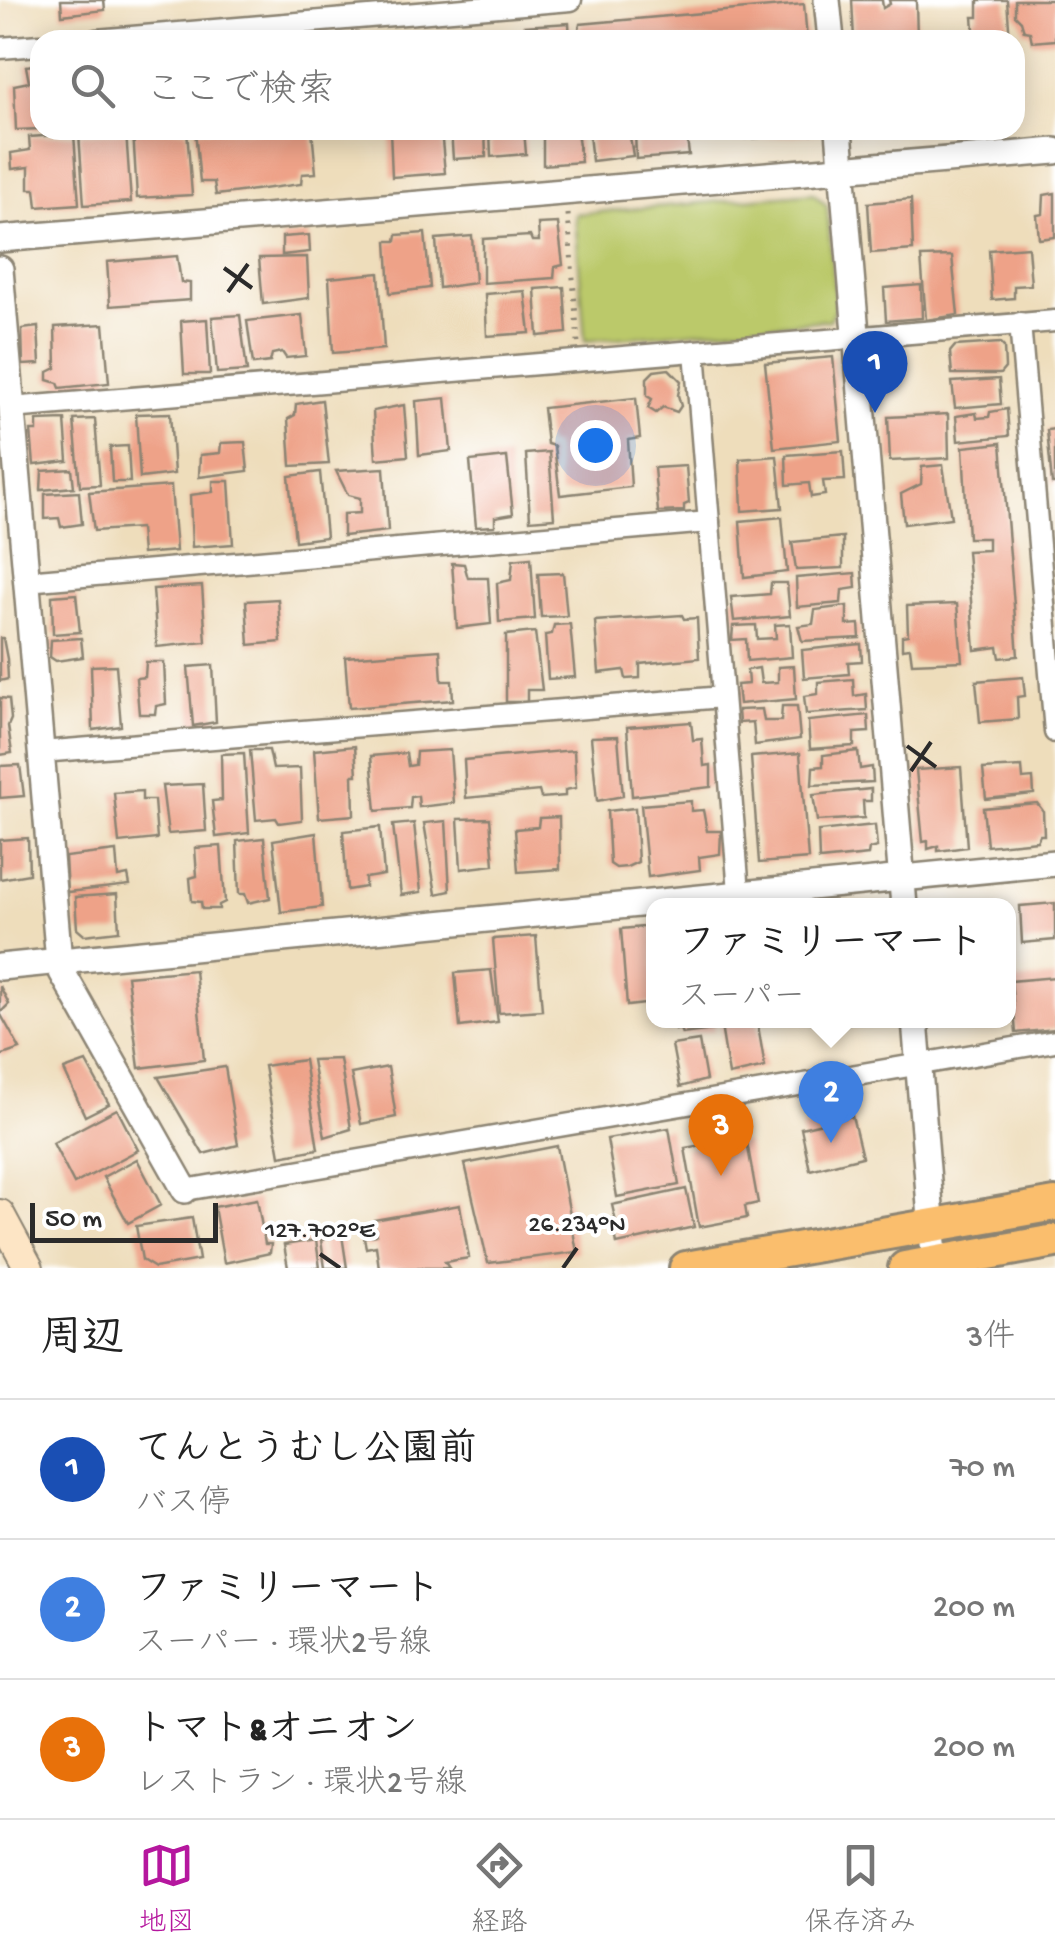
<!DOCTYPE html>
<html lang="ja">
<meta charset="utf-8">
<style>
body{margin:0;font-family:"Gochi Hand","Klee One",sans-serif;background:#f6f6f6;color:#222}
.scale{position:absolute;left:30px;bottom:25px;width:188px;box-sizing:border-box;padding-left:10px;border:5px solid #2b2b2b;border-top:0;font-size:28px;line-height:35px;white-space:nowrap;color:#2b2b2b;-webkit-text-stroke:8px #fff;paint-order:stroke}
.you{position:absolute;left:595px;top:445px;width:35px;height:35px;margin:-25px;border:8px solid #fff;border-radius:50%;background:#1a73e8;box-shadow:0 0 0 15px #1a73e833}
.badge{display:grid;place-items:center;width:65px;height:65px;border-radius:50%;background:#b5179e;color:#fff;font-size:32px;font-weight:700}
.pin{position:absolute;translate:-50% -82px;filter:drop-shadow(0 2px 5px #0008)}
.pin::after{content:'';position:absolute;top:52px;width:35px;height:30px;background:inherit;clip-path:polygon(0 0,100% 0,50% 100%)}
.popup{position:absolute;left:646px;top:898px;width:370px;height:130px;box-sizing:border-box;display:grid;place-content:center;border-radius:20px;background:#fff;filter:drop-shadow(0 2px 8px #0005);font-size:32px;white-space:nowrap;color:#767676}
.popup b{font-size:38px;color:#222}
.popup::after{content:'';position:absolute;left:50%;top:100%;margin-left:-20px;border:20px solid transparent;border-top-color:#fff}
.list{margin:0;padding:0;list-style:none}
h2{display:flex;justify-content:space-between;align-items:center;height:130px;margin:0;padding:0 40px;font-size:42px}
h2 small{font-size:32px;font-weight:400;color:#767676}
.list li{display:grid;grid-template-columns:65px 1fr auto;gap:30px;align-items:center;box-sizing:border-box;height:140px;padding:0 40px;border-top:2px solid #e0e0e0}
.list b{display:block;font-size:38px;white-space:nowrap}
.list p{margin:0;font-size:32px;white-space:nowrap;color:#767676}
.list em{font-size:32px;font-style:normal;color:#767676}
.icon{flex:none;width:55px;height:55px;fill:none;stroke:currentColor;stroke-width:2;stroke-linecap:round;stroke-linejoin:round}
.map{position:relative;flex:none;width:1055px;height:1268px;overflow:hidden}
.search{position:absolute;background:#fff;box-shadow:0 5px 25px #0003;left:30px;right:30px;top:30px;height:110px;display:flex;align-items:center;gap:25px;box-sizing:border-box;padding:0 35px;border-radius:30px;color:#767676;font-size:38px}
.sheet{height:550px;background:#fff}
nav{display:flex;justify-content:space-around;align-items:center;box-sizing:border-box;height:140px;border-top:2px solid #e0e0e0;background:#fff;font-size:28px;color:#767676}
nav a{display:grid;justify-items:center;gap:5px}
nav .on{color:#b5179e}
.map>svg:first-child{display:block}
.green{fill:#bbc96a;stroke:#737a4a;stroke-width:2.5}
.building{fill:#eea288}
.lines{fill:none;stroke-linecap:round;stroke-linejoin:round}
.minor-casing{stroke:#8c8473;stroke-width:25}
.tertiary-casing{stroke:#8c8473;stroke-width:30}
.secondary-casing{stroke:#8c8473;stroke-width:32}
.primary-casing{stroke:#8c8473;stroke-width:38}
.path{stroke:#8c8473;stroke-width:5;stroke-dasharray:2.5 8;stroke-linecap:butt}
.minor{stroke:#fff;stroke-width:20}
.tertiary{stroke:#fff;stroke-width:25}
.secondary{stroke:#fde5c5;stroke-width:28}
.primary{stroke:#fabe6d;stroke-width:32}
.ticks{fill:none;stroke:#2b2b2b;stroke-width:4}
.ticks-label{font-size:25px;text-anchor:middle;fill:#2b2b2b;stroke:#fff;stroke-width:8;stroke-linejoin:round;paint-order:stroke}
</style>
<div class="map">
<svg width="1055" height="1268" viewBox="0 0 1055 1268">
<rect width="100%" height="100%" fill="#fff"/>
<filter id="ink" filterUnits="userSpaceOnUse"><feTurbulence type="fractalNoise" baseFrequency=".01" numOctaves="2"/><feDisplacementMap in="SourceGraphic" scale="20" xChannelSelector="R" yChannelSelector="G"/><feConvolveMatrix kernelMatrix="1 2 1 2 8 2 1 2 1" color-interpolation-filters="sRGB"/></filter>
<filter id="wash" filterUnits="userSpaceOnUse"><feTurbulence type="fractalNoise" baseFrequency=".0048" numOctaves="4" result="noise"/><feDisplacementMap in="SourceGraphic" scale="40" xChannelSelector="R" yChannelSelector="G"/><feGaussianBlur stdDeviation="2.25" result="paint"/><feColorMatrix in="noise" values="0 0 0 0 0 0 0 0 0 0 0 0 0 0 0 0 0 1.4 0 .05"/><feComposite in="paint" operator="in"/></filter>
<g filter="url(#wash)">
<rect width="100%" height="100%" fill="#edb"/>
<!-- green -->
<path class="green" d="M813 193 827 206 836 308 829 320 585 341 575 214Z"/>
<g id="blocks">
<!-- building -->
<g class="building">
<path d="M61 0H104L105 10 62 15Z"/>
<path d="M852 0H882L883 8 890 4 889 0H916L917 40H854Z"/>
<path d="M978 0H1007L1010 40H975L973 17H978Z"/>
<path d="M1015 0H1055V40L1032 42 1030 32 1024 31 1021 21 1015 15Z"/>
<path d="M804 4 807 40H577L580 24Z"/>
<path d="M569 23 570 40H525L524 26Z"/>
<path d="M517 32 518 40H481V34Z"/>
<path d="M40 64V129L16 130 14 85 29 82 26 66Z"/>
<path d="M133 130H187L192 195 137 198Z"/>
<path d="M195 130H312L316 173 302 174 301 184 216 195 214 182H200Z"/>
<path d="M390 130H441L445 173 392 177Z"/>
<path d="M451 130H485L486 157 453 159Z"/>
<path d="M490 130H524L526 154 491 157Z"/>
<path d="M612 130H629L633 156 592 161 589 135 613 133Z"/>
<path d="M635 130H686L689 155 636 159Z"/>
<path d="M699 130H738V136L699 139Z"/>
<path d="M746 130H823V133L746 139Z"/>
<path d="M577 131 581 162 543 165V132Z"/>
<path d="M126 132 131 202 84 205 79 134Z"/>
<path d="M74 134 79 204 37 207 35 189H29V167L12 169 11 153 30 150 29 137Z"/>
<path d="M1055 193V237L1039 239 1037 215 1043 214 1044 195Z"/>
<path d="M911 199 913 250 871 253 868 203Z"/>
<path d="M558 223 563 265 555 267 554 278 483 283V239L530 236 532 241H539L538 224Z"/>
<path d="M425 233 430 288 390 293 387 241H396L397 235Z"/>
<path d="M309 235 310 252 282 255V237Z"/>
<path d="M472 236 475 283 439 288 436 239Z"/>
<path d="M1028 247 1031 285 1014 286V298L992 300 989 250Z"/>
<path d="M177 256 181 282 190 283V300L110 306 107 262Z"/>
<path d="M952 256 958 315 926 320 921 257Z"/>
<path d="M307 257 309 298 263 304 259 258Z"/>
<path d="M379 273 384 349 333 353 329 278Z"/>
<path d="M921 285 922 318 886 321 884 288Z"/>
<path d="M564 287 567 333 538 336 535 289Z"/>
<path d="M525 291 530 333 487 336 485 294Z"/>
<path d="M240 315 247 371 217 373 212 317Z"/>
<path d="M302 315 306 356 286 358 282 352 272 354 270 362 253 364 247 321Z"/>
<path d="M207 319 210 374H184L181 321Z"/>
<path d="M104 324 109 383 60 388 58 383 48 380V372L56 368 55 327Z"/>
<path d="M38 327 40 364 23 365 22 329Z"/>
<path d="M1000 343 1004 347 1005 368 1000 374H952L950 352 955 346Z"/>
<path d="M833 357 841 441 774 448 765 363Z"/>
<path d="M669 369 681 381 678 395 681 406 677 412 663 407 656 413 648 408 652 399 647 396V378L654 371Z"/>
<path d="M999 379 1001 404 955 408 952 382Z"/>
<path d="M446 398 451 451 419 455 416 401Z"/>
<path d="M636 398 640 438 628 440 631 487 560 495 554 446 547 444 543 408Z"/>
<path d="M322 400 329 464 291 466 288 419 295 415 296 404Z"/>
<path d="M404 405 408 456 376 459 373 411Z"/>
<path d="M1007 409 1009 436 958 441 956 416 976 413 977 418 989 417 990 412Z"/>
<path d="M170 413 174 474 140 478 136 414Z"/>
<path d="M948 414 949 458 890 461 888 417Z"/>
<path d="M95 419 100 485 80 486 74 420Z"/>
<path d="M65 420 68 461 34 465 31 431H37V421Z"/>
<path d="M1055 429V484H1052L1047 430Z"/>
<path d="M245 442 248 471 199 477 200 455 220 453 221 443Z"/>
<path d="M1001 443 1018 656 1000 658 998 647 975 650 967 551 988 550V538H968L963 447Z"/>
<path d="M128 446 130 482H112L110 447Z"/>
<path d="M843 451 845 480 823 481 825 495 811 497 809 483 787 485 786 455Z"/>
<path d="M549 452 554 518 530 520 526 454Z"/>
<path d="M777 456 782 508 742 511 740 459Z"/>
<path d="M507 457 513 514 495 517V526L476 527 470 461Z"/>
<path d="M943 465 951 518 904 524 901 494 921 484 922 467Z"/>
<path d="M686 466 689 503 684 505V511L658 512 654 468Z"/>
<path d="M384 468 388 531 343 536V514L360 513V498L348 495 336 471Z"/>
<path d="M72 469 74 487 41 490 42 471Z"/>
<path d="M320 472 326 537 295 541 289 476Z"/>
<path d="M213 481H229L233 544 192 547 190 495 213 492Z"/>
<path d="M171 486 176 551 142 554 140 528 94 531 89 492Z"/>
<path d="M79 492 82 524 61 527 59 518 45 519V494Z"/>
<path d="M782 517 787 572 744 577 740 521Z"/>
<path d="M843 537V568L796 570 792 542Z"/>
<path d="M531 558 535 619 499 622 497 583 511 580 513 560Z"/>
<path d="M452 563 464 564 468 578H488L491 624 457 628Z"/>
<path d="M563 573 567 616 541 617 538 574Z"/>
<path d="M855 573 856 588 842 590 841 603 797 607 796 578Z"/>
<path d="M771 583H787L790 616 734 621 731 597 770 594Z"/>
<path d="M202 586 206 642 157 647 153 589Z"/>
<path d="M76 594 80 632 53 634 52 596Z"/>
<path d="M278 599 281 642 249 645 246 601Z"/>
<path d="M957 604 962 661 912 663 910 648 902 649V636L908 635 907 606Z"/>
<path d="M847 606V625L859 624 860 638 802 641 798 626 813 624 815 610Z"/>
<path d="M682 615 684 619 697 618 699 658 640 664V678L626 679 624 670 599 673 595 621Z"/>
<path d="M570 624 575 677 548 679 545 635 552 634 554 625Z"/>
<path d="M790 624 792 657 747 661 746 639 732 640 733 626 756 625 757 639 776 638 775 625Z"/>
<path d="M535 632 542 690H527V702H506V635Z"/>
<path d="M0 638H3L7 659 8 679 0 681Z"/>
<path d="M81 638 83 657 56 661 50 657 51 640Z"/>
<path d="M861 644 862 661 848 662 849 674 804 678 802 650Z"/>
<path d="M440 650 442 681H452L453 700 349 708 345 657Z"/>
<path d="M146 662H164L166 704 156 706 155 714H139L136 678 145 677Z"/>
<path d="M116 665 121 726 93 730 91 666Z"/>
<path d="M213 665 216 722 193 726 188 667Z"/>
<path d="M794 666 796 699 739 704 737 685 748 684 747 670 759 668 761 683 778 682V667Z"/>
<path d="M1023 677 1025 696 1017 697 1018 719 980 722 976 681Z"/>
<path d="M853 679 854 696 866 694 867 710 806 714 804 696 818 694V682Z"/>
<path d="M0 698 9 699 11 719 8 726 12 753 0 755Z"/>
<path d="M782 706H797L800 739 755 745 753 722 739 723 738 710 762 709 764 721H781Z"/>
<path d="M868 715 869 732 854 733V746L810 749 808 721Z"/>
<path d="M691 722 693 740 702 739 704 766 711 765V787L632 796 627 727Z"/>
<path d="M618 736 623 796 597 801 591 737Z"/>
<path d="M355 746 357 775H353L354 815 319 818 314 750Z"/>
<path d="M250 750H269L273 769 300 768 302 820 279 823 276 818 256 820Z"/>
<path d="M450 750 454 803 419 807 418 796 411 797 410 808 376 811 371 756 406 753 408 766 415 765 416 752Z"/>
<path d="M574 750 576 788 565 790V796L541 798 539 791 466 798 464 760Z"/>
<path d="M858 751 860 769 872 767 873 782 812 785 813 767 823 766V755Z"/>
<path d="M244 753 249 833 216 837 212 801 222 800 221 754Z"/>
<path d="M800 753 808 859 759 863 751 757Z"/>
<path d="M20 765 24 796 0 798V766Z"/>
<path d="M961 767 967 847 938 851V846L928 849V841L923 842 916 770Z"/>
<path d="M1022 767 1023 779 1033 778 1034 794 986 799 983 769Z"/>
<path d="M203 784 206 831 168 834 162 786Z"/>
<path d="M871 789V801H863L864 818 817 821 813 795Z"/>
<path d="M142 791V800H154L157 839 119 843 114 793Z"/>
<path d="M691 801V811L703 810 707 831H721L720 854 699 857 700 870 648 877 641 805Z"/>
<path d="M1037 803 1043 811 1044 835H1040L1037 841 987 846 983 808Z"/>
<path d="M635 808 638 862 627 867 616 868 610 864 607 811Z"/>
<path d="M559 817 560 869 518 872 515 829 538 827 539 818Z"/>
<path d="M490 818 494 865 461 869 458 819Z"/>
<path d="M446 821 450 891 436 894 424 823Z"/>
<path d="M414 823 421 892 401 895 393 825Z"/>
<path d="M875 825 877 847 869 849 868 855 819 860 818 831Z"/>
<path d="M380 827 384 875 365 878V887L347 890 343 831Z"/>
<path d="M316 833 322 907 281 912 273 840Z"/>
<path d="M28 838 29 874 0 879V840Z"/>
<path d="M264 838 270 898 248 903 245 894H239L237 841Z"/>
<path d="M221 846 225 902 219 905V909H202L201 902 192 901 190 878 197 876 195 848Z"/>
<path d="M116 851 118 877 128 875 130 885 67 892 65 857Z"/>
<path d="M117 894 119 931 84 935 77 929 75 897Z"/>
<path d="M1055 903V940L1022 943 1020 906Z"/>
<path d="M654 926V1003L627 1006 621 929Z"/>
<path d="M536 936 542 1010 499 1013 493 939Z"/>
<path d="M195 970 204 1060 139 1068 127 976Z"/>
<path d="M491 970 498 1022 460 1027 455 973Z"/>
<path d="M1055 977V1029L1016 1033 1011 981Z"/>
<path d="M0 986 9 1004 0 1013 20 1049 0 1056Z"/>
<path d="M675 1020H713L714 1030 682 1034 680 1029 676 1030Z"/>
<path d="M720 1020H757L765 1067 729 1075Z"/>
<path d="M699 1041 706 1080 680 1087 672 1045Z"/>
<path d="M340 1059 351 1129 325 1137 312 1060Z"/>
<path d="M304 1060 318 1149 280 1156 264 1066Z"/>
<path d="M86 1062 109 1104 85 1116 64 1070Z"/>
<path d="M225 1067 238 1145 203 1154 158 1077Z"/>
<path d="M388 1067 396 1117 361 1124 351 1074Z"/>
<path d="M117 1109 138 1150 74 1184 53 1143Z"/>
<path d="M852 1116 862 1157 810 1170 801 1128Z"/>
<path d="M669 1128 679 1185 617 1197 607 1139Z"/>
<path d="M723 1132 725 1146 747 1142 758 1203 745 1206 747 1218 699 1227 685 1148 718 1142 716 1133Z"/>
<path d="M557 1146 577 1252 488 1263 465 1164Z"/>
<path d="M137 1159 161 1205 128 1223 103 1177Z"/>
<path d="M686 1189 694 1227 617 1244 615 1232 618 1231 612 1205Z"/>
<path d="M257 1199 265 1244H271L270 1253 224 1263 214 1207Z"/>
<path d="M460 1205 469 1258 445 1262 449 1268H379L376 1246 366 1248 364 1237 376 1235 374 1220Z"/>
<path d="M192 1218 199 1260 155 1268 142 1260 136 1226Z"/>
<path d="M342 1235 347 1268H325L321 1240Z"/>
<path d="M316 1240 320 1268H288L284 1245Z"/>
</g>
</g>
</g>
<g filter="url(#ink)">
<use href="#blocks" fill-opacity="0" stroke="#8c8473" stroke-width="2.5"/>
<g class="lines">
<defs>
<g id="minor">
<path d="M96 40 571 0"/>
<path d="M0 48 40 45"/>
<path d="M1020 323 1055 732"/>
<path d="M695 351 739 892"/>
<path d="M11 408 1055 321"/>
<path d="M26 581 709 522"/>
<path d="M41 752 723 697"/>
<path d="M185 1190 1055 1041"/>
</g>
<g id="tertiary">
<path d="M827 0 831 40"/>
<path d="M839 130 904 906"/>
<path d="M0 239 1055 151"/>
<path d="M0 269 59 962 62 972 185 1190"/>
<path d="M0 967 1055 863"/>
<path d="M915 1020 935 1268"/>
</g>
<path id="secondary" d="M0 1214 29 1268"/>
<g id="primary">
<path d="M686 1268 1055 1204"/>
<path d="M905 1268 1055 1241"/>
</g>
</defs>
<!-- minor casing -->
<use href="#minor" class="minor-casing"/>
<!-- tertiary casing -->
<use href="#tertiary" class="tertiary-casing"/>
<!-- secondary casing -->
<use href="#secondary" class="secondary-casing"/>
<!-- primary casing -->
<use href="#primary" class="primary-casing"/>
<!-- path -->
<path class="path" d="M568 214 578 343"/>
<!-- minor -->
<use href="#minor" class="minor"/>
<!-- tertiary -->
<use href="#tertiary" class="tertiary"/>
<!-- secondary -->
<use href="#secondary" class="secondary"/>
<!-- primary -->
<use href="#primary" class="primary"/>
</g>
</g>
<!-- ticks -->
<path class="ticks" d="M224 268 252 288M228 292 248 264M907 746 936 767M911 771 931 742M320 1254 340 1268M563 1268 577 1248"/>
<g class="ticks-label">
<text x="577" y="1231">26.234°N</text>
<text x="320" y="1237">127.702°E</text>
</g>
</svg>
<div class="scale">50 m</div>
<div class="you"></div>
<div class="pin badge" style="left:875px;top:413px;background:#1a4fb4">1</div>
<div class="pin badge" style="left:831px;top:1143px;background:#3f7fe0">2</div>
<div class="popup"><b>ファミリーマート</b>スーパー</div>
<div class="pin badge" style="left:721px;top:1176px;background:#e8710a">3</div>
<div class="search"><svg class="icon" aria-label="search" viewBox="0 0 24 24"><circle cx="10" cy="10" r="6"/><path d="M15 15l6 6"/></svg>ここで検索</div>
</div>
<section class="sheet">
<h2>周辺<small>3件</small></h2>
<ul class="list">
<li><span class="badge" style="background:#1a4fb4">1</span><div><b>てんとうむし公園前</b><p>バス停</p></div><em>70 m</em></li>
<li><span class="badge" style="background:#3f7fe0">2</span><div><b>ファミリーマート</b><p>スーパー · 環状2号線</p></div><em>200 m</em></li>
<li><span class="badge" style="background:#e8710a">3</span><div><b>トマト&amp;オニオン</b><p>レストラン · 環状2号線</p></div><em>200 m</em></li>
</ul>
</section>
<nav>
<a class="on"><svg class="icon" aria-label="map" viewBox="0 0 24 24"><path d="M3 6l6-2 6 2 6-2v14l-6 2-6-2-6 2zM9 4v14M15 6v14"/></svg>地図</a>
<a><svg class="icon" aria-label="directions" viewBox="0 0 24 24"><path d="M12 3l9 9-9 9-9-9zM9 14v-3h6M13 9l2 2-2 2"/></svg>経路</a>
<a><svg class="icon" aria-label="saved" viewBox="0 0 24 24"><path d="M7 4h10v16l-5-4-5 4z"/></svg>保存済み</a>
</nav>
